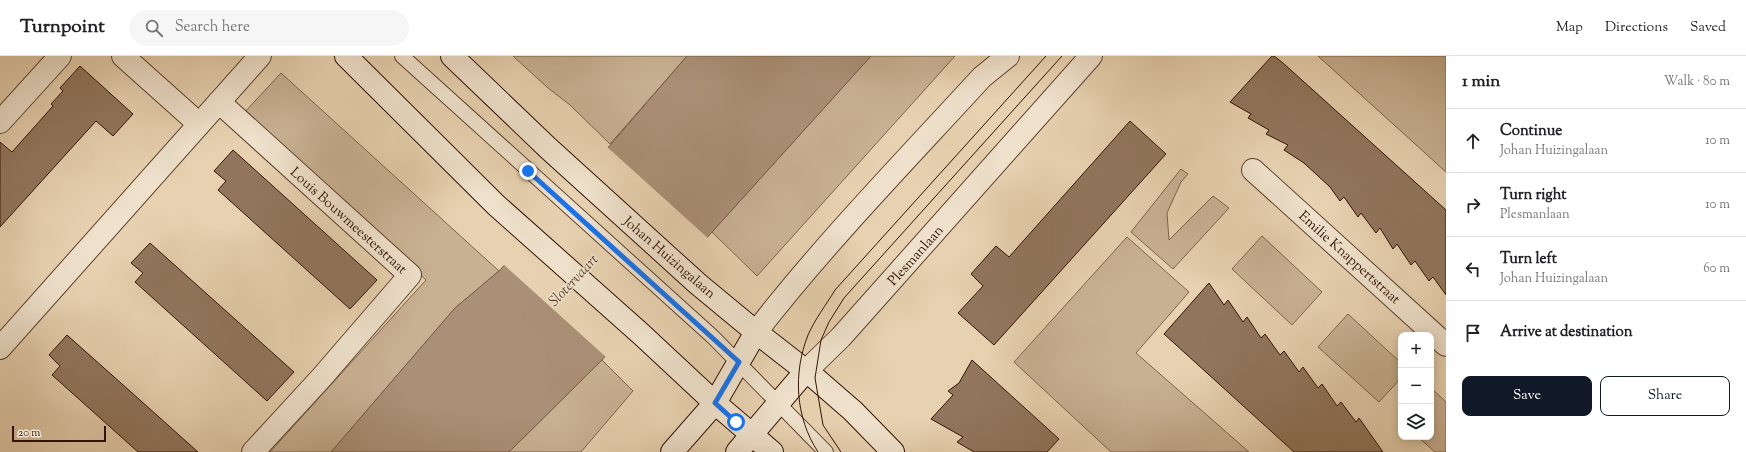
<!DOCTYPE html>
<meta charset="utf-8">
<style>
body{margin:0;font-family:"Sorts Mill Goudy",serif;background:#f6f6f6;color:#202124}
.controls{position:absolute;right:12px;bottom:12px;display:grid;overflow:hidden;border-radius:8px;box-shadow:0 2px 10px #0003}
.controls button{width:36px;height:36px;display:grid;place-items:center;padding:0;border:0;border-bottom:1px solid #e0e0e0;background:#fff;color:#202124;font:20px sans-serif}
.scale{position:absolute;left:12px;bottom:10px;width:94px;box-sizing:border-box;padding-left:4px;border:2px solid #331304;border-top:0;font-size:11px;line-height:14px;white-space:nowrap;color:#331304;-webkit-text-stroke:3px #efe1cc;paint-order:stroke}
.stop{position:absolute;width:12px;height:12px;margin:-9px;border:3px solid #1a73e8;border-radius:50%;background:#fff}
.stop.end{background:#1a73e8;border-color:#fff;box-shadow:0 1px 4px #0008}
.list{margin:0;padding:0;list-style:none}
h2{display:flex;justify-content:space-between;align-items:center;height:52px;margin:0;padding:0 16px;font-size:17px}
h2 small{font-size:13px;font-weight:400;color:#757577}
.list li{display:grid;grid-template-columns:26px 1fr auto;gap:12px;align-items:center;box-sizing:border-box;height:64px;padding:0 16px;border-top:1px solid #e0e0e0}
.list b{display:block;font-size:15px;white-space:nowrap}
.list p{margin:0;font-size:13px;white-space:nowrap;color:#757577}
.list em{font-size:13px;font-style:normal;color:#757577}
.actions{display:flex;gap:8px;padding:12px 16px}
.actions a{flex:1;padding:9px 0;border:1px solid #111827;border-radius:8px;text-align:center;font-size:14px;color:#111827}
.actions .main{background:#111827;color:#fff}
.icon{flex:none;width:22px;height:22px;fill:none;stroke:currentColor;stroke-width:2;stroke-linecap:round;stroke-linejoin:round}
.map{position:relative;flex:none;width:1446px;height:396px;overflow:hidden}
header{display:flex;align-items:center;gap:24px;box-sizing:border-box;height:56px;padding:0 20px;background:#fff;border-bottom:1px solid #e0e0e0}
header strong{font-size:19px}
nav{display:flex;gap:22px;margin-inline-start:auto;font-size:14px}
.search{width:280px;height:36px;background:#f6f6f6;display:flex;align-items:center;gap:10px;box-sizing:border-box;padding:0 14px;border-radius:22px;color:#757577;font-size:15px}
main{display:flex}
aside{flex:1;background:#fff}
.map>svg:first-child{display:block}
.green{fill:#c8b193;stroke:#7e624c}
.water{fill:#aa9076;stroke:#7a5e48}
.pier{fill:#e7d1b0}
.building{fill:#91765d;stroke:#331304}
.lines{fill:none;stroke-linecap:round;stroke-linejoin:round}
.service-casing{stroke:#60422f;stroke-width:16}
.minor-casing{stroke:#60422f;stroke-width:24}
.tertiary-casing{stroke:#60422f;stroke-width:24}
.secondary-casing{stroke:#331304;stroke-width:24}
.service{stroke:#efe1cc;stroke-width:14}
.minor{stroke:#efe1cc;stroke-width:22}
.tertiary{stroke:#efe1cc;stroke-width:22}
.secondary{stroke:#efe1cc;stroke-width:22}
.tram{stroke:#331304;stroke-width:1}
.route{stroke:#1a73e8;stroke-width:5}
.labels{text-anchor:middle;stroke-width:3;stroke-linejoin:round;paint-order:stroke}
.street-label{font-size:14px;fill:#331304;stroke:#efe1cc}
.water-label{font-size:15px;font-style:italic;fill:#634532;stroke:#efe1cc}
</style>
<header>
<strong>Turnpoint</strong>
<div class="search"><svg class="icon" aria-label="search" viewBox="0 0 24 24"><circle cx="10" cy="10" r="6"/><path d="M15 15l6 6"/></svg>Search here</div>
<nav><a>Map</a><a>Directions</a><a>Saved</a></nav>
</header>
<main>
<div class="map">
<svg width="1446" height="396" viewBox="0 0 1446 396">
<rect width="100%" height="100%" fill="#e7d1b0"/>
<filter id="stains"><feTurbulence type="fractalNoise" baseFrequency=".005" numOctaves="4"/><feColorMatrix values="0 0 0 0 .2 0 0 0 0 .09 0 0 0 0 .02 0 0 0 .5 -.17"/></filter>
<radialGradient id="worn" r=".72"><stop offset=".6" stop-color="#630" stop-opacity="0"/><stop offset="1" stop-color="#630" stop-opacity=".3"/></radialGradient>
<!-- green -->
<g class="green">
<path d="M513 0H687L610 88 570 49 548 32Z"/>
<path d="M871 0H955L757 220 712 176Z"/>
<path d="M1318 0H1446V116Z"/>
<path d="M281 17 499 215 455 252 331 396H270L426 224 243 58Z"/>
<path d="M1181 113 1188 118 1181 126 1167 157 1169 184 1213 140 1229 152 1173 213 1131 176Z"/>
<path d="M1262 180 1322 236 1292 269 1232 213Z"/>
<path d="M1127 181 1189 236 1136 297 1249 396H1111L1014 306Z"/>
<path d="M1348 258 1401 307V322L1379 346 1318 291Z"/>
<path d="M602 304 633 335 581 396H509Z"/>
<path d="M1431 332 1446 346V396H1435L1418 381H1431Z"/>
</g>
<!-- water -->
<path class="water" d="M687 0H871L712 176 602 304 509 396H331L455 252 499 215 543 167Z"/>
<!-- pier -->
<path class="pier" d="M606 90 709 183 607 302 503 208 542 166Z"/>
<!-- building -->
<g class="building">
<path d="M1272 0H1274L1283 7 1446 154V239L1433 221 1429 225 1415 205 1411 209 1397 188 1393 193 1380 172 1376 177 1361 157 1358 161 1344 141 1340 145 1330 131 1304 107 1284 94 1288 89 1266 78 1269 74 1248 62 1251 58 1230 46Z"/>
<path d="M80 10 133 58 113 80 96 65 0 171V86L12 96 53 50 51 48 63 35 60 32Z"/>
<path d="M1130 65 1166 98 994 289 958 257 983 230 971 218 996 190 1009 201Z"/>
<path d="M233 94 377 224 350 253 218 134 226 125 214 115Z"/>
<path d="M150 187 294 316 267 345 135 226 143 217 131 207Z"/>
<path d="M1209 227 1224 249 1228 244 1243 266 1247 261 1261 282 1265 278 1280 299 1284 295 1299 316 1303 311 1318 332 1322 328 1337 350 1341 346 1356 366 1359 362 1383 396H1294L1164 278Z"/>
<path d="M67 279 131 336 198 396H138L52 319 60 310 49 299Z"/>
<path d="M972 304 1059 383 1047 396H974L957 386 963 381 931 363 953 339 948 335 959 327Z"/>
</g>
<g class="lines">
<defs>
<path id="service" d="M402 0 713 281 826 396"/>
<g id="minor">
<path d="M123 0 199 68"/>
<path d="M219 46 410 219 322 321 253 396"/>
<path d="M0 66 60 0"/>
<path d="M1253 114 1446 289"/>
<path d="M0 292 260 0"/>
</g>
<g id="tertiary">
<path d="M756 276C825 187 905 105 982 21L1008 0"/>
<path d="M805 316 841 281 1091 0"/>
</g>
<g id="secondary">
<path d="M346 0 496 149 641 278 715 347 772 396"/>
<path d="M452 0 548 92 698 228 756 276 815 322 853 355 893 396"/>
<path d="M672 396 715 347 756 276"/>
<path d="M737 396 805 316"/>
</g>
</defs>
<!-- service casing -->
<use href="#service" class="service-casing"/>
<!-- minor casing -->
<use href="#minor" class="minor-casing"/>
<!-- tertiary casing -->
<use href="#tertiary" class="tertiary-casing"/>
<!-- secondary casing -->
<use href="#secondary" class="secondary-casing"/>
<!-- service -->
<use href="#service" class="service"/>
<!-- minor -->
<use href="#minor" class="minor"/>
<!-- tertiary -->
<use href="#tertiary" class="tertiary"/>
<!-- secondary -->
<use href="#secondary" class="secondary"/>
<!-- tram -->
<g class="tram">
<path d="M818 396C795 361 793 317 808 279 815 263 826 249 835 234L1046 0"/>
<path d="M841 396 823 369 815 322 821 284 829 266 844 242 1062 0"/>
</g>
</g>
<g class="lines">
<!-- route -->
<path class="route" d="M528 115 739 306 715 347 736 366"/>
</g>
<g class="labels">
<!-- street labels -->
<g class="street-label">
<text transform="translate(349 164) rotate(42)" y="5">Louis Bouwmeesterstraat</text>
<text transform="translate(915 199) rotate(-48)" y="5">Plesmanlaan</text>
<text transform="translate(670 201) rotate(41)" y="5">Johan Huizingalaan</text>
<text transform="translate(1350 201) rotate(42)" y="5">Emilie Knappertstraat</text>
</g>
<!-- water labels -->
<g class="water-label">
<text transform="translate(573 224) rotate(-47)" y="5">Slotervaart</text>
</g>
</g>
<rect width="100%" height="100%" filter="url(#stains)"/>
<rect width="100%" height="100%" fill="url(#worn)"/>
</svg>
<div class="controls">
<button>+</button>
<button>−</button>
<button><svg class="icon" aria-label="layers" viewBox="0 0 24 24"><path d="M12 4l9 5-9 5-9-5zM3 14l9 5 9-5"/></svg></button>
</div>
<div class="scale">20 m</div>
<div class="stop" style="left:736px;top:366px"></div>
<div class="stop end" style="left:528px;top:115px"></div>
</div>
<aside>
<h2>1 min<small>Walk · 80 m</small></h2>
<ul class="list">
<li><svg class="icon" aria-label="ahead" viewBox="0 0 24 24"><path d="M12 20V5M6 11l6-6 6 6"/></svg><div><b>Continue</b><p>Johan Huizingalaan</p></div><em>10 m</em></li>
<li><svg class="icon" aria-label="right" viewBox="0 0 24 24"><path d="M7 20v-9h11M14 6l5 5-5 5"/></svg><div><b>Turn right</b><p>Plesmanlaan</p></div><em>10 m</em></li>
<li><svg class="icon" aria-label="left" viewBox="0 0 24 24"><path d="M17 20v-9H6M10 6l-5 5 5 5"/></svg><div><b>Turn left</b><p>Johan Huizingalaan</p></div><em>60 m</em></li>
<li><svg class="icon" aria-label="arrive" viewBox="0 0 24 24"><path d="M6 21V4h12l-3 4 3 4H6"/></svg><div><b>Arrive at destination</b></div></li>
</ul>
<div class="actions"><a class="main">Save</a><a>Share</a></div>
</aside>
</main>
